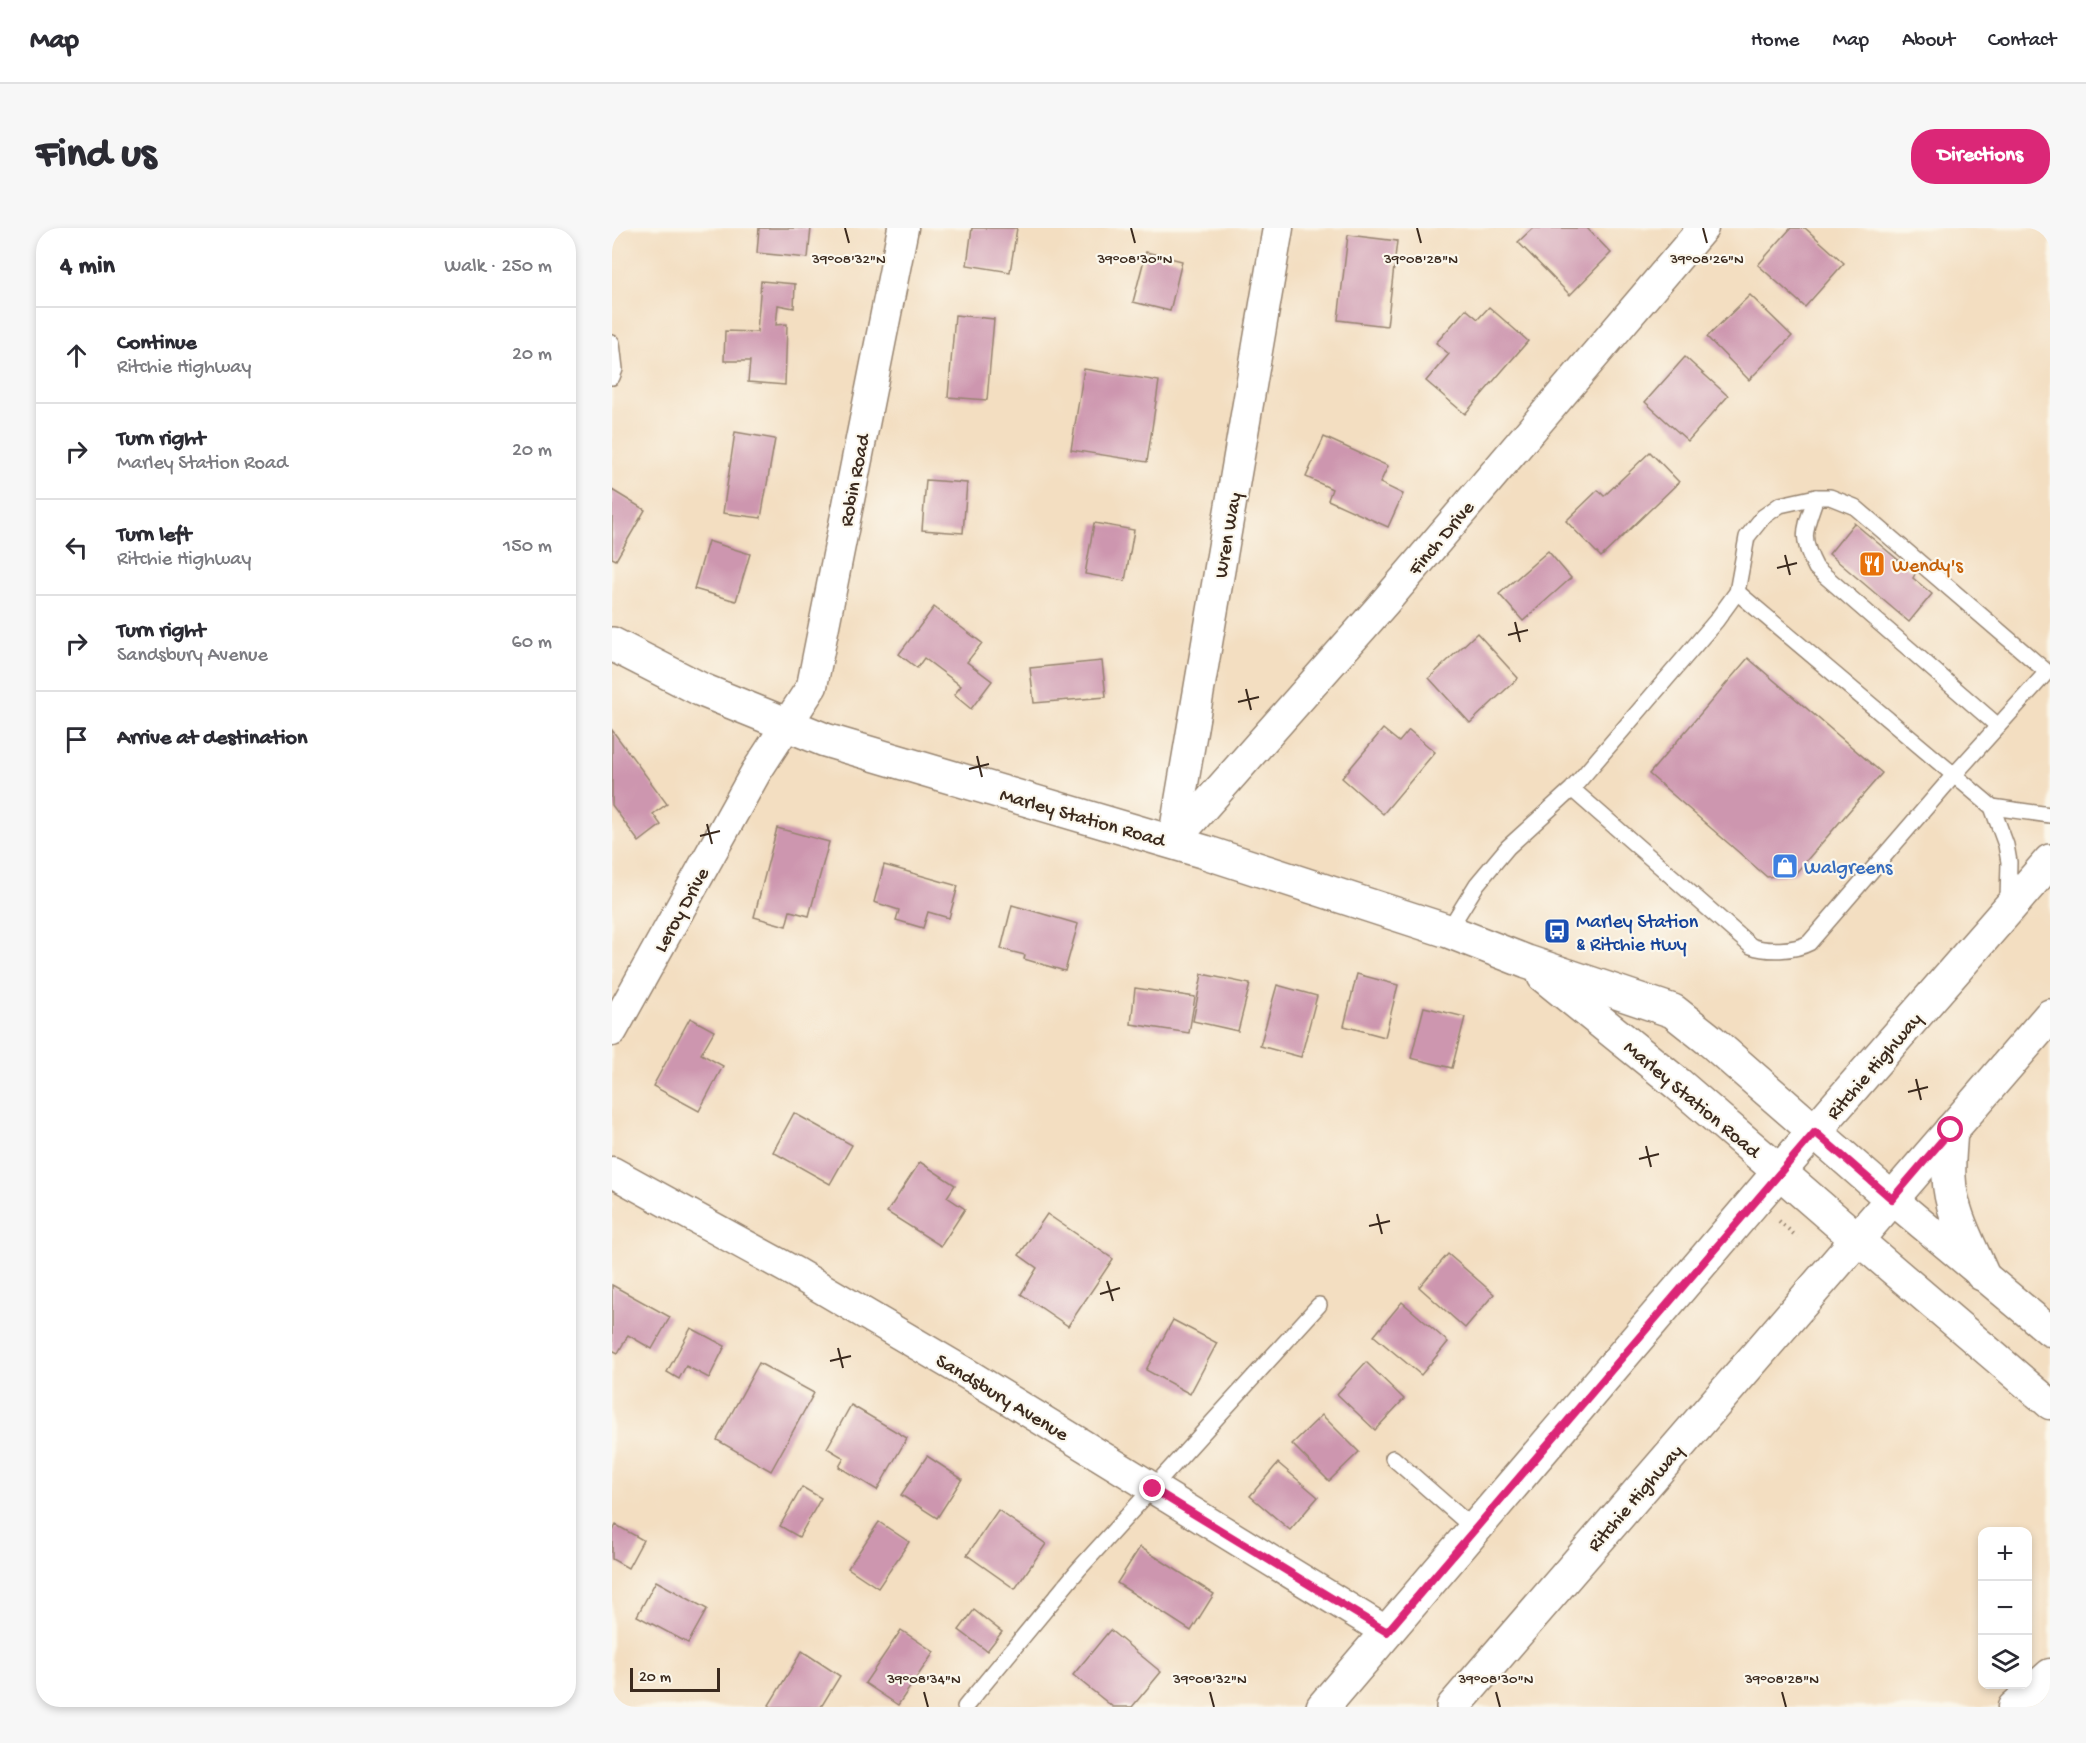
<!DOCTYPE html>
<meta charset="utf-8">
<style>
body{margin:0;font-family:"Gochi Hand",sans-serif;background:#f7f7f7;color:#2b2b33}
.controls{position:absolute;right:18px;bottom:18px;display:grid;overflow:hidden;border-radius:12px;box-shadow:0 3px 9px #0003}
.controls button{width:54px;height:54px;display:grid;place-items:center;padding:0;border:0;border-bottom:2px solid #e1e1e2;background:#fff;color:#2b2b33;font:30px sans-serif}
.scale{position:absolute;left:18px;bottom:15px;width:90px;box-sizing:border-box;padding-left:6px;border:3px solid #3b2a1e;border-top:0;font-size:16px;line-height:21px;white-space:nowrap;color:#3b2a1e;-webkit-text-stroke:4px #fbf7ec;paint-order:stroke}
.stop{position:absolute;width:18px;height:18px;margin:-14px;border:4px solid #db2777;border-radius:50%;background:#fff}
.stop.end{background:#db2777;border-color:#fff;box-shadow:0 2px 6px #0008}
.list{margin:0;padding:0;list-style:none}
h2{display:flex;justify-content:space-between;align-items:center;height:78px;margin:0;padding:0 24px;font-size:26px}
h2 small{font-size:20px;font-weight:400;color:#7c7c81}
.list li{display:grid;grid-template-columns:39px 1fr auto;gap:18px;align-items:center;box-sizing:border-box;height:96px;padding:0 24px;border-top:2px solid #e1e1e2}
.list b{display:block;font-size:22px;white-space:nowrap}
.list p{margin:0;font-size:20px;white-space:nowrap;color:#7c7c81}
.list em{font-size:20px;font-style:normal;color:#7c7c81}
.icon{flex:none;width:33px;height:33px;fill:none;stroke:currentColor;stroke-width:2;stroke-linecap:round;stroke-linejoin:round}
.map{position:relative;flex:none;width:1438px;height:1479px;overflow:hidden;border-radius:24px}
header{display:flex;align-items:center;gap:36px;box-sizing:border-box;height:84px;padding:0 30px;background:#fff;border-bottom:2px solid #e1e1e2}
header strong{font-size:28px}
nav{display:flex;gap:33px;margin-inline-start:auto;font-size:21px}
.intro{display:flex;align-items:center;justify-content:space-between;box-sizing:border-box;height:144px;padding:0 36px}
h1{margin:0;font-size:42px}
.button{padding:15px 27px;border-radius:24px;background:#db2777;color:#fff;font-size:21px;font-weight:700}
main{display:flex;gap:36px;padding:0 36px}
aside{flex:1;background:#fff;border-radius:24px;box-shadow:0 3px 9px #0003}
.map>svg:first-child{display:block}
.building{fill:#cd96af}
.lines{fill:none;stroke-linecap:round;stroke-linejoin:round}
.service-casing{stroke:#978470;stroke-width:18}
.minor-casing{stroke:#978470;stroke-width:33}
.secondary-casing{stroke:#978470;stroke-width:36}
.primary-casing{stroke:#978470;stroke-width:36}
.path{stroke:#978470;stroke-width:4;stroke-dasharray:1.5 4.5;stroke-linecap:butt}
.service{stroke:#fff;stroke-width:15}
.minor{stroke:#fff;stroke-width:30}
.secondary{stroke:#fff;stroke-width:33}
.primary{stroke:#fff;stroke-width:33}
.route{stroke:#db2777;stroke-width:8}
.ticks{fill:none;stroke:#3b2a1e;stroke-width:2}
.labels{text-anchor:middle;stroke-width:4.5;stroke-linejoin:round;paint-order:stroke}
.street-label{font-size:20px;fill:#3b2a1e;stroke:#fbf7ec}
.food-label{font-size:20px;fill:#c56008;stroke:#fbf7ec;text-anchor:start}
.shop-label{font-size:20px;fill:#366cbe;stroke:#fbf7ec;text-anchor:start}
.transit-label{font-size:20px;fill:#164399;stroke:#fbf7ec;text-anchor:start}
.ticks-label{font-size:15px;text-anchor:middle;fill:#3b2a1e;stroke:#fbf7ec;stroke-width:4.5;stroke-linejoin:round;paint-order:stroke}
</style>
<header>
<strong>Map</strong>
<nav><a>Home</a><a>Map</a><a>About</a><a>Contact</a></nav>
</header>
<div class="intro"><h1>Find us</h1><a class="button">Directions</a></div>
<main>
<aside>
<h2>4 min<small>Walk · 250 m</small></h2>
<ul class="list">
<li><svg class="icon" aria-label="ahead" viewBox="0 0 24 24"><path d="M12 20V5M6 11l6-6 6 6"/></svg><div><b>Continue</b><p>Ritchie Highway</p></div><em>20 m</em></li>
<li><svg class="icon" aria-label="right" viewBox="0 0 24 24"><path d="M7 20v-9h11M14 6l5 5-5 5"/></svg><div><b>Turn right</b><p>Marley Station Road</p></div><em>20 m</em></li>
<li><svg class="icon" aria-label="left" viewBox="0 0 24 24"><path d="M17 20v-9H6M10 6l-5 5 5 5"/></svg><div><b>Turn left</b><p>Ritchie Highway</p></div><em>150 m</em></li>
<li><svg class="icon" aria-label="right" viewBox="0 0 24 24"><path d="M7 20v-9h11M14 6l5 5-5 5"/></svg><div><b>Turn right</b><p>Sandsbury Avenue</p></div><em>60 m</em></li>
<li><svg class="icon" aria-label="arrive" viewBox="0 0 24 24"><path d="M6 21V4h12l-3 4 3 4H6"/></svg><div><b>Arrive at destination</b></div></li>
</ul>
</aside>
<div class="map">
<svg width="1438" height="1479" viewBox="0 0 1438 1479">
<rect width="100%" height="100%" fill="#fbf7ec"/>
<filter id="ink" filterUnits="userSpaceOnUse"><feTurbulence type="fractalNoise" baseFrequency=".0167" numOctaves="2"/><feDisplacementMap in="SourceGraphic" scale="12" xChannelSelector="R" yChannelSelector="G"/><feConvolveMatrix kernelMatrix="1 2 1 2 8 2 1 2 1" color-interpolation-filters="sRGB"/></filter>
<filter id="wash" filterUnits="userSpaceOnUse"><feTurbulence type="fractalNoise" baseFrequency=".008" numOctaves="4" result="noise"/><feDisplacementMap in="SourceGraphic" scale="24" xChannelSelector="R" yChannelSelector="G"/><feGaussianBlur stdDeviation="1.35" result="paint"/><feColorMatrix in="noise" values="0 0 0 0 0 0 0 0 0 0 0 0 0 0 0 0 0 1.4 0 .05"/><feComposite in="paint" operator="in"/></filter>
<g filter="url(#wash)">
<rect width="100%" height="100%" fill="#f3dec1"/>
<g id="blocks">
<!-- building -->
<g class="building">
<path d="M147 0H199L196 30 145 25Z"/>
<path d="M360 0H405L398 44 355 37Z"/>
<path d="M921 0H975L999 25 958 67 906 14Z"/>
<path d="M1179 0H1193L1232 35 1193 79 1146 37Z"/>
<path d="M736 7 785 13 775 98 726 92Z"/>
<path d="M534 24 570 33 558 83 521 74Z"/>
<path d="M149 53 183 56 182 80 166 77 164 97 175 96 173 157 136 154 138 133H112L113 103 145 104Z"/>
<path d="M1138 67 1180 108 1137 152 1095 109Z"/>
<path d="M877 79 916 113 853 186 814 153 837 126 824 115 854 81 866 91Z"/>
<path d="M343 87 382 91 375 172 336 169Z"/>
<path d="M1073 129 1116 168 1076 213 1033 174Z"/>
<path d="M472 141 547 153 535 234 459 222Z"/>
<path d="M123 204 163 211 149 290 111 285Z"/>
<path d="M712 209 776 238 768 255 791 266 776 299 716 272 720 261 694 249Z"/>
<path d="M1038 224 1067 254 989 329 954 293 986 262 992 268Z"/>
<path d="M314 252 355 255 351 305 310 302Z"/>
<path d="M0 262 33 282 4 332 0 330Z"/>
<path d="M482 295 522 302 513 353 473 346Z"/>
<path d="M1242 295 1303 346 1301 350 1320 366 1297 394 1217 326Z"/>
<path d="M96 313 138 326 124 373 82 361Z"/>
<path d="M936 323 959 350 911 393 887 366Z"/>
<path d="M322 379 370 415 355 434 380 453 359 481 342 467 349 458 312 430 305 440 287 426Z"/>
<path d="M865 405 906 450 858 495 817 450Z"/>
<path d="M1136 430 1270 545 1183 646 1155 649 1037 546Z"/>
<path d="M490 433 494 469 422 475 418 440Z"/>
<path d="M771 501 787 514 797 502 823 524 771 586 730 550Z"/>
<path d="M0 502 55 576 41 586 49 597 27 614 0 577Z"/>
<path d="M165 600 217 614 197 688 178 683 174 698 142 689Z"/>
<path d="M272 637 346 658 337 690 316 684 311 700 284 692 287 682 262 674Z"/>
<path d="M400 677 466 696 453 743 412 731 413 727 389 721Z"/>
<path d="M590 746 638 756 626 803 581 793Z"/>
<path d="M745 746 786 757 773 809 732 798Z"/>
<path d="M665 757 705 768 689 829 648 818Z"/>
<path d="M523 760 583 769 577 805 519 796Z"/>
<path d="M812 779 853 789 840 840 799 830Z"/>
<path d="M78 790 102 803 89 826 111 838 87 883 41 858Z"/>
<path d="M182 885 240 917 218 956 161 924Z"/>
<path d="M308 934 343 957 335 969 353 981 329 1018 275 984Z"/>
<path d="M435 986 501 1031 456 1098 409 1066 425 1040 407 1027Z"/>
<path d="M836 1026 882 1066 853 1100 807 1059Z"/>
<path d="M0 1057 58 1089 40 1121 16 1107 6 1125 0 1122Z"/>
<path d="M790 1074 836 1114 809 1147 762 1108Z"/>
<path d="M561 1092 605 1115 578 1166 534 1142Z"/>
<path d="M79 1100 113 1118 97 1150 74 1138 67 1151 55 1144Z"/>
<path d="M754 1134 792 1171 763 1202 725 1166Z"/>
<path d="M147 1135 202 1165 159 1243 105 1212Z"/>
<path d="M239 1177 295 1210 265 1262 227 1239 232 1230 215 1220Z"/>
<path d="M710 1187 747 1224 717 1253 680 1216Z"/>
<path d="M315 1228 350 1251 325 1290 289 1267Z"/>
<path d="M666 1235 706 1269 678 1302 638 1268Z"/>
<path d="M190 1259 209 1270 187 1309 168 1298Z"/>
<path d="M386 1282 434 1316 403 1361 355 1327Z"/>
<path d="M267 1294 297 1314 266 1360 236 1340Z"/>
<path d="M4 1297 31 1312 16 1340 0 1331V1305Z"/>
<path d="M528 1319 602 1366 579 1403 505 1355Z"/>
<path d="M44 1353 95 1381 76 1415 25 1388Z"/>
<path d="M362 1382 390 1404 375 1423 347 1402Z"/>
<path d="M289 1402 322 1424 286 1477 253 1455Z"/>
<path d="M498 1402 549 1444 520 1479H501L461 1447Z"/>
<path d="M190 1423 228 1448 209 1479H160L157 1477Z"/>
</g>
</g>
</g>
<g filter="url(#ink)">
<use href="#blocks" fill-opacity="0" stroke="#978470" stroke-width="1.5"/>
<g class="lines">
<defs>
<g id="service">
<path d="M0 115 3 141 0 149"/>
<path d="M1204 269C1193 301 1187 308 1204 340L1386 498"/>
<path d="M1125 364 1380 579 1394 617 1397 634 1396 673"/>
<path d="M1380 579 1438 587"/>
<path d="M836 703 865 656 896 619 960 561 1104 393 1125 364 1135 309 1151 289 1168 277 1204 269H1218L1243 279 1435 444 1342 547 1197 715C1182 723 1155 724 1139 718L960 561"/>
<path d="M781 1230 862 1301"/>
<path d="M353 1479 467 1341 707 1077"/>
</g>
<g id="minor">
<path d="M561 614 773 374 1091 0"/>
<path d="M561 614 666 0"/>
<path d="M0 803 144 544 200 458 291 0"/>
<path d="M0 944 184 1045 357 1147 775 1404"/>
<path d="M1280 971 1438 1103"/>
<path d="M1245 1011 1438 1176"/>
<path d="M1401 1479 1438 1446"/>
</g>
<g id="secondary">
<path d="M0 416 90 462 213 512 593 624 836 703 915 734 1061 783 1099 813 1280 971"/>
<path d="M932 748 1066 856 1245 1011"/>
</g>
<g id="primary">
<path d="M1339 902C1338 918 1336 934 1337 949 1338 983 1357 1016 1370 1046"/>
<path d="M711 1479 1167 944 1438 633"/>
<path d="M841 1479 1438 788"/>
</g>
</defs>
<!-- service casing -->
<use href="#service" class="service-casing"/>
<!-- minor casing -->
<use href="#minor" class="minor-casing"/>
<!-- secondary casing -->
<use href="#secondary" class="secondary-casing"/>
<!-- primary casing -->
<use href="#primary" class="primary-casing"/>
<!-- path -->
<path class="path" d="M1167 993 1185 1009"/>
<!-- service -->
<use href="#service" class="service"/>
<!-- minor -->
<use href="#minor" class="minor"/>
<!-- secondary -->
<use href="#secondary" class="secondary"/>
<!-- primary -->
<use href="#primary" class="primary"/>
</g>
</g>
<g class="lines" filter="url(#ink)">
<!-- route -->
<path class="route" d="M541 1261 775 1404 1203 904 1280 971 1339 902"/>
</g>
<!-- ticks -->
<path class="ticks" d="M233 0 237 15M519 0 523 15M805 0 809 15M1091 0 1095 15M1173 327 1178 347M1165 340 1185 335M903 394 908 414M896 407 916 402M634 461 639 482M626 474 647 469M365 528 370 549M357 541 377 536M95 596 100 616M88 608 108 603M1304 851 1309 872M1296 864 1316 859M1034 918 1039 939M1027 931 1047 926M765 986 770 1006M757 998 778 993M495 1053 501 1073M488 1066 508 1060M226 1120 231 1140M218 1133 239 1128M312 1464 316 1479M598 1464 602 1479M884 1464 888 1479M1170 1464 1174 1479"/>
<!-- icons -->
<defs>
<symbol id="restaurant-square" viewBox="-11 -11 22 22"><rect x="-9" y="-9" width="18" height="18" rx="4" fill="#e8710a" stroke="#fbf7ec"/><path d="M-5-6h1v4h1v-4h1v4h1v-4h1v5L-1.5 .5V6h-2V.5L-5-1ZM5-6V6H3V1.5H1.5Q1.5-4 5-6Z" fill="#fff"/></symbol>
<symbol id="shop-square" viewBox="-11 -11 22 22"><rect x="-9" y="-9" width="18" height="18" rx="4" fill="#3f7fe0" stroke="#fbf7ec"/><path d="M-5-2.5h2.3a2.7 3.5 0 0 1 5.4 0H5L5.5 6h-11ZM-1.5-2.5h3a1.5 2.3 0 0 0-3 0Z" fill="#fff"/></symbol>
<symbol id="bus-square" viewBox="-11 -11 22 22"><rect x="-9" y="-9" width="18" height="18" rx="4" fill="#1a4fb4" stroke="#fbf7ec"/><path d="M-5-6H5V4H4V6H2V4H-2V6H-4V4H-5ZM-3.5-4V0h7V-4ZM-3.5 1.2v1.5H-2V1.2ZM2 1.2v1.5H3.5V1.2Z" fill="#fff"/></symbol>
</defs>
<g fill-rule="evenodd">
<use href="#restaurant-square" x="1245" y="321" width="30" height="30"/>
<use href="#shop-square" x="1158" y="623" width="30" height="30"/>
<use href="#bus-square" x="930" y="688" width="30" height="30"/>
</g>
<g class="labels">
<!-- street labels -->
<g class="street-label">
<text transform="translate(241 252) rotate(-79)" y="7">Robin Road</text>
<text transform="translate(614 307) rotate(-80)" y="7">Wren Way</text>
<text transform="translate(828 309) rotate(-50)" y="7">Finch Drive</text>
<text transform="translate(471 588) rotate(16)" y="7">Marley Station Road</text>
<text transform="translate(68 681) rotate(-61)" y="7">Leroy Drive</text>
<text transform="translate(1261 837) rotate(-49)" y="7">Ritchie Highway</text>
<text transform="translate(1081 870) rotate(40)" y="7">Marley Station Road</text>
<text transform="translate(391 1168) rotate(31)" y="7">Sandsbury Avenue</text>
<text transform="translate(1022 1269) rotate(-49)" y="7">Ritchie Highway</text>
</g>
<!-- food labels -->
<g class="food-label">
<text x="1280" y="343">Wendy's</text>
</g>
<!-- shop labels -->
<g class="shop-label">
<text x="1192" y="645">Walgreens</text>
</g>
<!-- transit labels -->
<g class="transit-label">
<text x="964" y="699">Marley Station<tspan x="964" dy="23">&amp; Ritchie Hwy</tspan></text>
</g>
</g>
<g class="ticks-label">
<text x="1095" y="35">39°08'26"N</text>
<text x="237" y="35">39°08'32"N</text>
<text x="523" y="35">39°08'30"N</text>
<text x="809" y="35">39°08'28"N</text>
<text x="312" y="1455">39°08'34"N</text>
<text x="598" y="1455">39°08'32"N</text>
<text x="884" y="1455">39°08'30"N</text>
<text x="1170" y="1455">39°08'28"N</text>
</g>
</svg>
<div class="controls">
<button>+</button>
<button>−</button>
<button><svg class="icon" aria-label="layers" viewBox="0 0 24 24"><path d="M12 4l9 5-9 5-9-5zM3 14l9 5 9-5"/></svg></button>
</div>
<div class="scale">20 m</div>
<div class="stop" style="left:1339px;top:902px"></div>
<div class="stop end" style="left:541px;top:1261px"></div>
</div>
</main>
